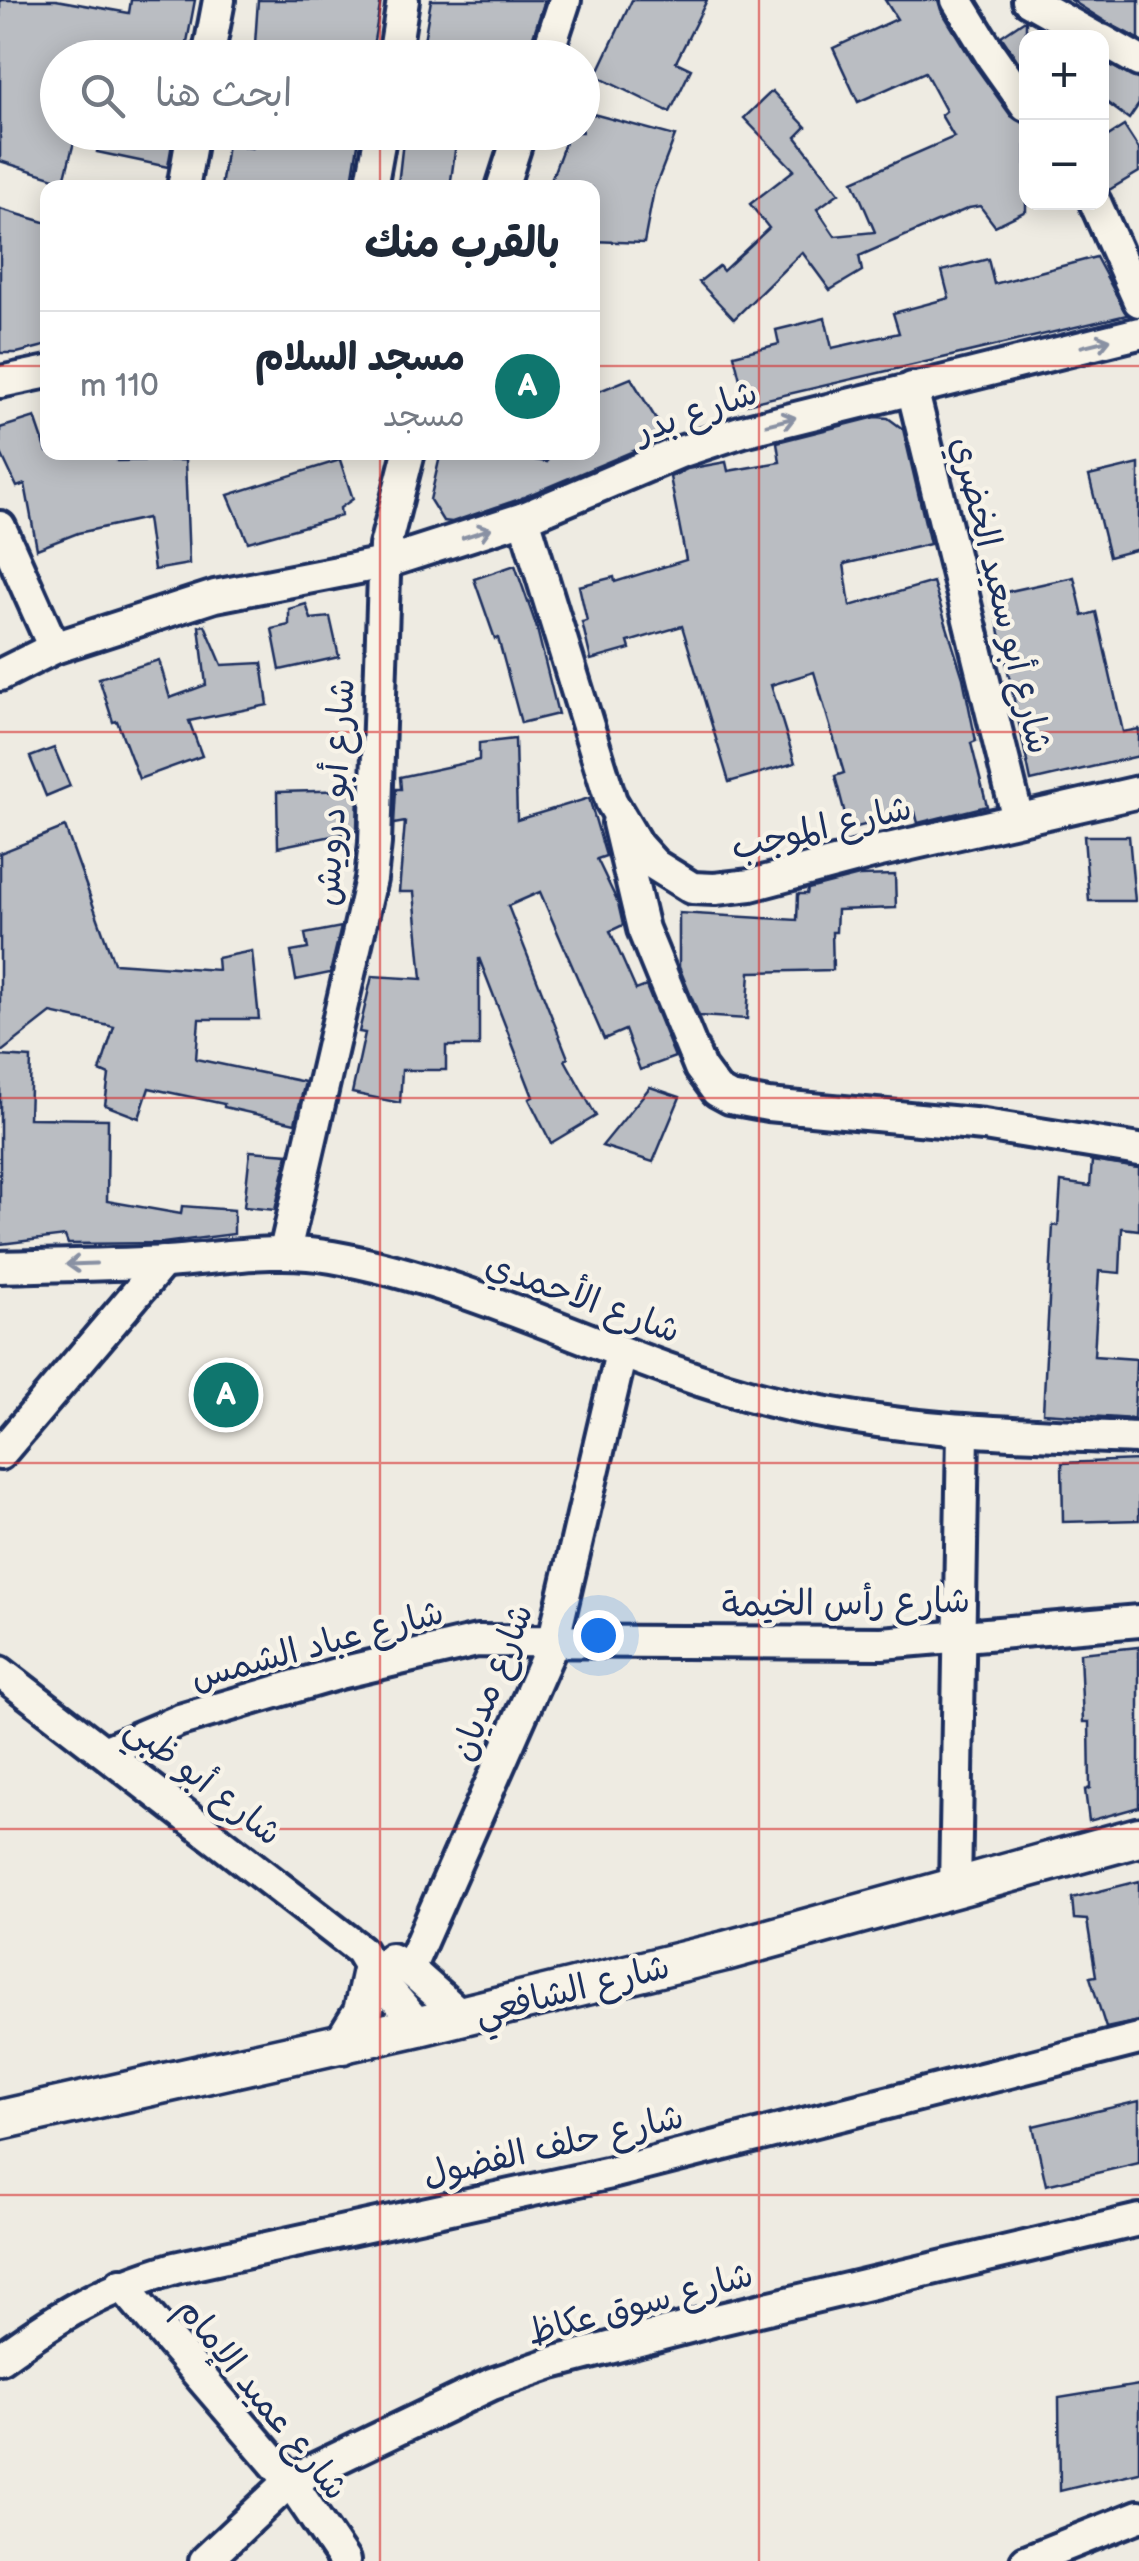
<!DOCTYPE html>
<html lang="ar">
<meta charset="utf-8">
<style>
body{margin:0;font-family:"Balsamiq Sans","Playpen Sans Arabic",sans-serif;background:#f2f2f3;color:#1f2937;direction:rtl}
.controls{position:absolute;right:30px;top:30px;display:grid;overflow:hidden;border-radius:20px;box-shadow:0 5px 25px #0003}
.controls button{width:90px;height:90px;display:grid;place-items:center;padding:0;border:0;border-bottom:2px solid #e0e1e3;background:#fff;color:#1f2937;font:50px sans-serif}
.you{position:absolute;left:598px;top:1635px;width:35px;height:35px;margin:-25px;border:8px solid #fff;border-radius:50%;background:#1a73e8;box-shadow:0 0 0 15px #1a73e833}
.badge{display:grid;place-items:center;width:65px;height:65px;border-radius:50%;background:#0f766e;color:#fff;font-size:32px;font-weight:700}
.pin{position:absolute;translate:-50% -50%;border:5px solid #fff;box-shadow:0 2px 10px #0006}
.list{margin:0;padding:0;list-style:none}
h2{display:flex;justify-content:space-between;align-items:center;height:130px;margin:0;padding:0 40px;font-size:42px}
h2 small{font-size:32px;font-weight:400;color:#747a83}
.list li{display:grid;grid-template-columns:65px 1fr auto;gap:30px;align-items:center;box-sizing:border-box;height:150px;padding:0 40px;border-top:2px solid #e0e1e3}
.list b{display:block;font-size:38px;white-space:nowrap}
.list p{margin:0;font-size:32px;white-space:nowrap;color:#747a83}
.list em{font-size:32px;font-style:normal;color:#747a83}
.icon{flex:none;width:55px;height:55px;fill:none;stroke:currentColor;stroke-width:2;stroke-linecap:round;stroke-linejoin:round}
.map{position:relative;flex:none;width:1139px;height:2561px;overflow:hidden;direction:ltr}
.search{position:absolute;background:#fff;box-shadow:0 5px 25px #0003;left:40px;top:40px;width:560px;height:110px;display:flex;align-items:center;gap:25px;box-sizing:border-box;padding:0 35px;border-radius:55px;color:#747a83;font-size:38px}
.panel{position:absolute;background:#fff;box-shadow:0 5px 25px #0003;left:40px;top:180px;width:560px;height:280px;border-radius:20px;direction:rtl}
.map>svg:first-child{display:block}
.building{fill:#babdc2;stroke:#1b2f5e;stroke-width:2.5}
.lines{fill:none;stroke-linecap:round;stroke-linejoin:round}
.minor-casing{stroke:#1b2f5e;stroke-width:38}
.tertiary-casing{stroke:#1b2f5e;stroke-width:45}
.minor{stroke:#f7f3e8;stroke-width:30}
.tertiary{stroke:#f7f3e8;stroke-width:38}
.oneway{stroke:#8991a3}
.grid{fill:none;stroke:#d62828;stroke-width:2.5;stroke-opacity:0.55}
.labels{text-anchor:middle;stroke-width:9;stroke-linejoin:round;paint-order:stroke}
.street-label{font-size:35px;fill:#1b2f5e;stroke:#f7f3e8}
</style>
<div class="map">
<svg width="1139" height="2561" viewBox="0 0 1139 2561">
<rect width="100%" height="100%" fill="#eeebe2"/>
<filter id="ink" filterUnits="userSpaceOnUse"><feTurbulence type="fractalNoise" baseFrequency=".01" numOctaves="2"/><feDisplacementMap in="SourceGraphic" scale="20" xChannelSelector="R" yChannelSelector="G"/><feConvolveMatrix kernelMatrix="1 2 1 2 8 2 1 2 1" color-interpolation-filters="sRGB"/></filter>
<g filter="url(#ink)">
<!-- building -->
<g class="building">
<path d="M0 0H56L129 13 131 0H195L184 58H58V132L76 134 64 181 0 161Z"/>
<path d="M258 0H381L371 58H315L316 51 255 44Z"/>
<path d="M431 0H545L526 58H421Z"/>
<path d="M632 0H707L676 62 691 69 670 112 596 76Z"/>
<path d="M885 0H938L941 10 976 67 1011 116 1026 124V211L995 226 980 206 969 208 859 256 862 271 830 290 802 252 734 319 699 282 719 266 723 271 769 228 750 204 794 170 744 118 772 91 806 127 796 137 839 193 817 209 835 236 875 232 853 181 954 137 941 115 946 111 925 72 858 102 833 48 897 19Z"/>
<path d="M1071 0H1139V39L1106 22Z"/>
<path d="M1025 20 1026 21V73L1001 36Z"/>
<path d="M1102 61 1139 80V104L1129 119 1102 99Z"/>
<path d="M582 111 675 136 654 190 644 243 592 241V188H548L569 132H582Z"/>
<path d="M1124 126 1139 149V172L1109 190 1102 185V140Z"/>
<path d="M100 132H174L168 167 97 152Z"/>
<path d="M254 132H360L351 188H221L227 144 252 148Z"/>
<path d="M404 132 457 136 450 188 398 185Z"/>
<path d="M0 209 48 223V345L17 353H0Z"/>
<path d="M1096 257 1127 315 746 404 734 355 779 344 776 330 825 318 832 348 899 333 893 313 949 298 942 271 988 259 994 284Z"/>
<path d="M631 378 667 437 517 500 452 522 443 521 430 500 441 452H488L547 462 548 452H592V394Z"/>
<path d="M35 417 47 452H116L117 461 185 460 189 564 154 570 147 518 78 533 37 549 25 484 17 487 0 451V428Z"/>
<path d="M876 417 888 418 903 429 930 544 844 564 850 606 933 582 963 678 976 741 971 743 987 806 918 823 915 812 849 829 835 776 844 773 814 672 771 685 795 763 729 782 682 626 628 642 630 649 591 660 582 622 587 621 579 586 614 577 615 582 686 560 670 477 687 469 726 462 728 471 780 462 777 442Z"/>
<path d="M340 460 353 499 340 508 341 516 248 542 228 495Z"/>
<path d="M1139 464V549L1109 557 1089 476Z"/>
<path d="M515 565 536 625 558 714 521 723 498 638 495 639 474 579Z"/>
<path d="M1074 577 1083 616 1096 612 1123 732 1139 729V756L1031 781 992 595Z"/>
<path d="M306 604 311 619 330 617 339 657 280 670 272 629 289 625V609Z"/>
<path d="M205 625 222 665 262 663 268 705 189 721 202 756 139 779 117 721 113 722 99 678 159 660 170 698 206 685 199 626Z"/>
<path d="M515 739 517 820 589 798 606 856 597 859 618 903 623 925 610 931 636 990 646 986 675 1057 640 1070 625 1030 604 1039 540 892 508 906 568 1058 565 1060 596 1116 551 1143 529 1099 533 1097 479 958V1046H446V1070H402L400 1103 352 1093 365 1033 359 1032 372 976 422 979 414 892H399L405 822 394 824 396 789H401L400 777 479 760V743Z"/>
<path d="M54 748 70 786 46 796 30 757Z"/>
<path d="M358 790 357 831 278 847 277 792Z"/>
<path d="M65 827 114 963 218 970 217 958 252 951 259 1019H199L196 1059 305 1082 295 1123 224 1107V1104L149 1088 139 1118 105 1105 109 1075 100 1071 114 1027 51 1013 0 1053V853Z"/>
<path d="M1084 836H1129L1135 901H1089Z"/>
<path d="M895 875 896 908 837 910 836 932H832L833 970 750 972 747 1019 699 1016 679 967V913L797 920 798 894H807L808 889 859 876Z"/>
<path d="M341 927 330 973 296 980 291 952 308 949 305 934Z"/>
<path d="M0 1056 31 1058 29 1118 108 1119 107 1201 181 1214 182 1206 234 1210V1234L163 1243 68 1244 65 1236 0 1244Z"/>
<path d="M650 1087 680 1097 653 1162 602 1146Z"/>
<path d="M250 1151 288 1154 275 1210 244 1207Z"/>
<path d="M1092 1161 1139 1168V1230L1122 1228 1120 1273 1099 1271 1094 1356 1136 1359 1134 1419 1043 1413 1053 1225 1058 1226 1061 1182 1090 1186Z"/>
<path d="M1139 1460V1520L1063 1522 1062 1463Z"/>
<path d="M1139 1647V1807L1089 1821 1085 1790 1090 1788 1089 1722H1083L1080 1653Z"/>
<path d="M1139 1881V2021L1106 2028 1090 1977 1096 1976 1087 1920 1074 1919 1072 1898Z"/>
<path d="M1139 2101V2163L1046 2185 1033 2126Z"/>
<path d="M1139 2385V2472L1060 2491 1059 2398Z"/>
</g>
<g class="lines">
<defs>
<g id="minor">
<path d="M957 0 992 57 1026 105"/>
<path d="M1028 0 1096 38"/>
<path d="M1102 40 1139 61"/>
<path d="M208 58 219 0"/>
<path d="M394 58 403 0"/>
<path d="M546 58 565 0"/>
<path d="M183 188 193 132"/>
<path d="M371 188 381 132"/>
<path d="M502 188 520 132"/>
<path d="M1095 202 1139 301"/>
<path d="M0 382 48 372"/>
<path d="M912 388 1018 819"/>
<path d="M524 518 611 801 637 845 655 865 692 888 715 889 751 885 880 851 1139 792"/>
<path d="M0 527 54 648"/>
<path d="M0 675 54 648 215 596 384 563 524 518 680 452 743 431 1139 333"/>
<path d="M618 823 643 929 700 1068 717 1091 730 1098 768 1105 984 1125 1139 1150"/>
<path d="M285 1251 371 879 375 843 385 546 409 452"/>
<path d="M0 1267C55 1265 111 1265 167 1262 222 1258 277 1247 332 1257 485 1284 621 1364 771 1401 892 1431 1015 1434 1139 1438"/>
<path d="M0 1454 163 1262"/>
<path d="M0 1672 360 1950 372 1970 419 2026"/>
<path d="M106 1751 180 1720 340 1673 477 1641 882 1643 1139 1621"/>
<path d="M955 1889 963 1432"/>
<path d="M391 1959 409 1969 462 2016"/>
<path d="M409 1969 553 1643 621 1353"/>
<path d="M121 2284 290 2481 344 2561"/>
<path d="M0 2358C63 2313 100 2290 175 2268L611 2173 1139 2039"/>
<path d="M205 2561 290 2481 492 2384 552 2363 712 2321 1139 2220"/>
<path d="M1026 2561 1139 2516"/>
</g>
<g id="tertiary">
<path d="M343 2044 363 2012 372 1970"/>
<path d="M0 2120 419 2026 725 1951 1139 1837"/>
</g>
</defs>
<!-- minor casing -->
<use href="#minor" class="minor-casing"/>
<!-- tertiary casing -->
<use href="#tertiary" class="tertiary-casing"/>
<!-- minor -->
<use href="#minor" class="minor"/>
<!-- tertiary -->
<use href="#tertiary" class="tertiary"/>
</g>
<!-- one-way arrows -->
<defs><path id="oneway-shaft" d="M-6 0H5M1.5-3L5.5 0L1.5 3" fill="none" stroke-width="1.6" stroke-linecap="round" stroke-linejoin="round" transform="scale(2.5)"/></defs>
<g class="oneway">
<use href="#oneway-shaft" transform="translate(1096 343) rotate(-14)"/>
<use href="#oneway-shaft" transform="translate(781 421) rotate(-14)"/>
<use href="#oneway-shaft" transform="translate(477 533) rotate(-18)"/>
<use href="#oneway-shaft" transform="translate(81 1264) rotate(178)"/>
</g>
</g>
<!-- grid -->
<path class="grid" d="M380 0V58M759 0V2561M380 132V188M0 366H48M592 366H1139M380 452V2561M0 732H1139M0 1098H1139M0 1463H1139M0 1829H1139M0 2195H1139"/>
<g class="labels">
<!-- street labels -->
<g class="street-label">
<text transform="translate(696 411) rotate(-19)" y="12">شارع بدر</text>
<text transform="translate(1002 595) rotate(76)" y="12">شارع أبو سعيد الخضري</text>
<text transform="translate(334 792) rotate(-86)" y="12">شارع أبو درويش</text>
<text transform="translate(821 827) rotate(-13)" y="12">شارع الموجب</text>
<text transform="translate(583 1297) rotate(20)" y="12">شارع الأحمدي</text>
<text transform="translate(846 1602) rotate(-1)" y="12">شارع رأس الخيمة</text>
<text transform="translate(317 1644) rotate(-15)" y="12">شارع عباد الشمس</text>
<text transform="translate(491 1682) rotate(-68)" y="12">شارع مديان</text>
<text transform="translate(204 1780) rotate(38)" y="12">شارع أبو ظبي</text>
<text transform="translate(572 1989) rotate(-14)" y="12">شارع الشافعي</text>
<text transform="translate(553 2145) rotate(-13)" y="12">شارع حلف الفضول</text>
<text transform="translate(640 2303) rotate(-15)" y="12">شارع سوق عكاظ</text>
<text transform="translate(263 2398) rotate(51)" y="12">شارع عميد الإمام</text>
</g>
</g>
</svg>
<div class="controls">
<button>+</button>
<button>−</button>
</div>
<div class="you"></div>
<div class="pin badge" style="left:226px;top:1395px">A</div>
<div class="search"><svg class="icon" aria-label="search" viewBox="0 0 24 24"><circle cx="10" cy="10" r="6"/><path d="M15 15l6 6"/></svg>ابحث هنا</div>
<section class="panel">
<h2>بالقرب منك<small></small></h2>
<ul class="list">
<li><span class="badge">A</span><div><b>مسجد السلام</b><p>مسجد</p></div><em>110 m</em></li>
</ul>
</section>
</div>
